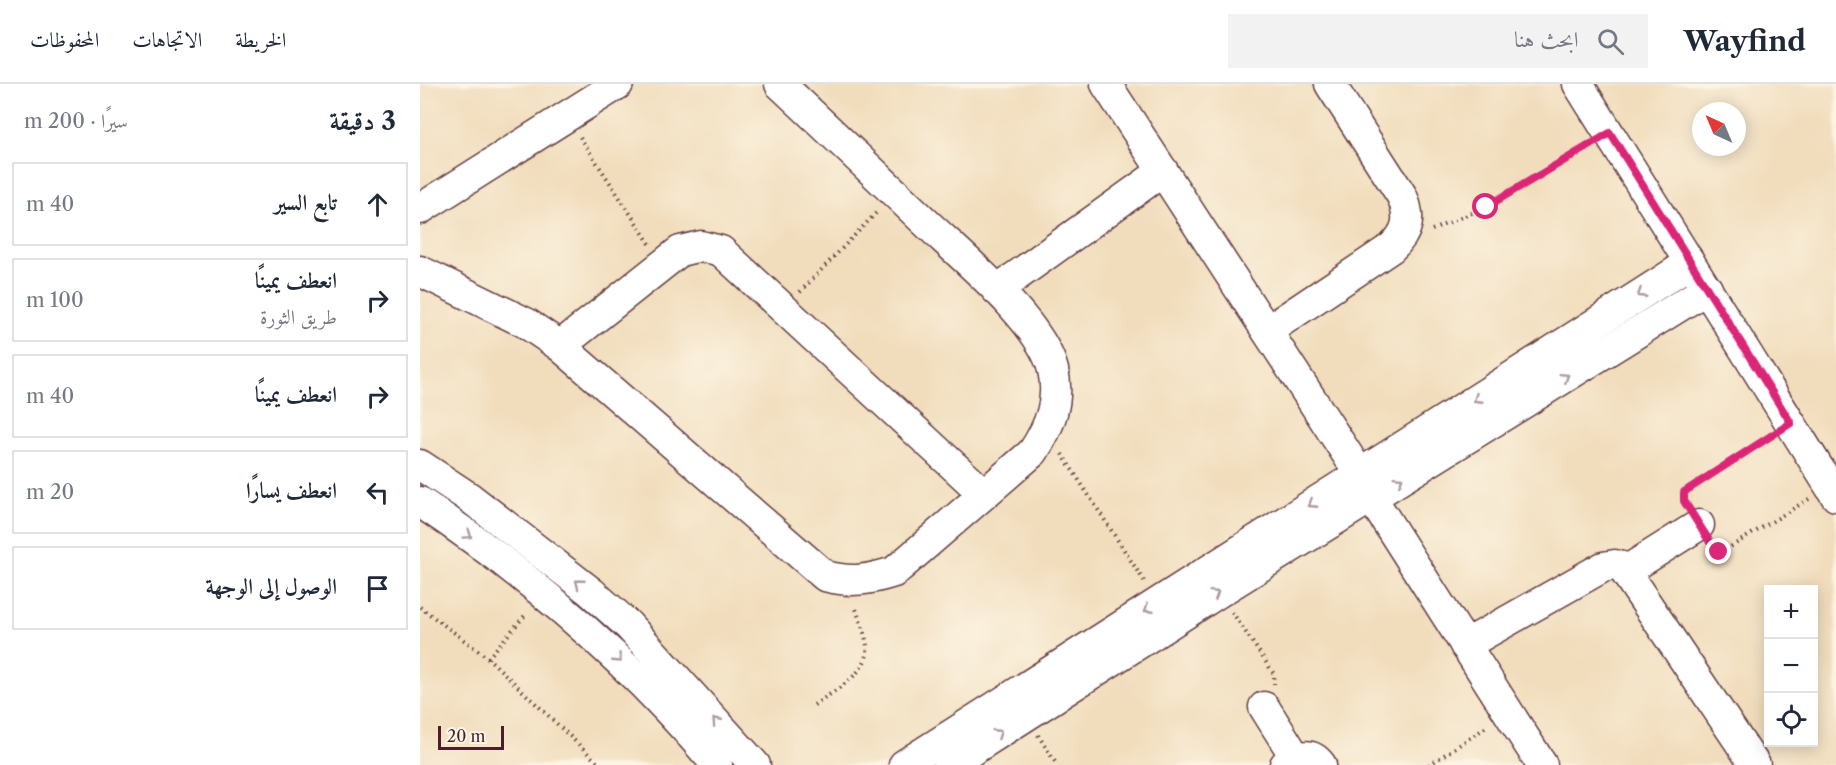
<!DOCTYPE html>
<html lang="ar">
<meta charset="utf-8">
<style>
body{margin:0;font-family:"Libre Caslon Text",Amiri,serif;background:#f2f2f3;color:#1f2937;direction:rtl}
.controls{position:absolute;right:18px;bottom:18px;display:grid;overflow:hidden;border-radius:0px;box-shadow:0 3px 15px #0003}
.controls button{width:54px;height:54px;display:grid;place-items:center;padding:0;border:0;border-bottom:2px solid #e0e1e3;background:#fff;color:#1f2937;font:30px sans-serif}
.compass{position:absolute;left:1272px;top:18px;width:54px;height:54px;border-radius:50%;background:#fff;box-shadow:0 3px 15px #0003;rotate:316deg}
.scale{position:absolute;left:18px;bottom:15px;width:66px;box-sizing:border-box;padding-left:6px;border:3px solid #4a1f2b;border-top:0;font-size:16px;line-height:21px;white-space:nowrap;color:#4a1f2b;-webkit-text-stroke:4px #fcf5e5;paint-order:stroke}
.stop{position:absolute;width:18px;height:18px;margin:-14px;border:4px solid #db2777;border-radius:50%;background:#fff}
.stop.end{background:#db2777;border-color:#fff;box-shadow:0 2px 6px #0008}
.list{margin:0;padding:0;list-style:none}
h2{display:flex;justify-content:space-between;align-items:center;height:78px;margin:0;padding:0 24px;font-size:26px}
h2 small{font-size:20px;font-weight:400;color:#747a83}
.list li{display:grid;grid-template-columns:39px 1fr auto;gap:18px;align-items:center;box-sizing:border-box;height:84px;margin:0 12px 12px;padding:0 12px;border:2px solid #e0e1e3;border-radius:0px}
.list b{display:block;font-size:22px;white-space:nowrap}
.list p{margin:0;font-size:20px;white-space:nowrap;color:#747a83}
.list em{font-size:20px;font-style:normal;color:#747a83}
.icon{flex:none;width:33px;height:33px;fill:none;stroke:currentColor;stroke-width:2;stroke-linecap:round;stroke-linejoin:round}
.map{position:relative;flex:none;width:1416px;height:681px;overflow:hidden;direction:ltr}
header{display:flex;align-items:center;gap:36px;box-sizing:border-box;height:84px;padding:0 30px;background:#fff;border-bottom:2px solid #e0e1e3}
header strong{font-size:28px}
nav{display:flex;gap:33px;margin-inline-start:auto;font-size:21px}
.search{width:420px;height:54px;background:#f2f2f3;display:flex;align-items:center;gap:15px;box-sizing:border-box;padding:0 21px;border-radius:0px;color:#747a83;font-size:22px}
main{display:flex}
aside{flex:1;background:#fff}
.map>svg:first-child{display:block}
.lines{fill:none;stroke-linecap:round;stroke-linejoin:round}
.minor-casing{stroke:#633c41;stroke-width:33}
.path{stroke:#633c41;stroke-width:4;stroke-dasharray:1.5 4.5;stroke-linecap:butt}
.minor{stroke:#fff;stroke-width:30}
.oneway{stroke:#ae9aa0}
.route{stroke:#db2777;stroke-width:8}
</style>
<header>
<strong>Wayfind</strong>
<div class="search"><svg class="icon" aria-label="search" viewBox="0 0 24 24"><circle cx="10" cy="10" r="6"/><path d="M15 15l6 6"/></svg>ابحث هنا</div>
<nav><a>الخريطة</a><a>الاتجاهات</a><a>المحفوظات</a></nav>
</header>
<main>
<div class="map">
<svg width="1416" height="681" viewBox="0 0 1416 681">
<rect width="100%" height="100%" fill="#fcf5e5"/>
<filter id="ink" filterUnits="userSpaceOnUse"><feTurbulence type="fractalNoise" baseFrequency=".0167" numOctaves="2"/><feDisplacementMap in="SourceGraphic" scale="12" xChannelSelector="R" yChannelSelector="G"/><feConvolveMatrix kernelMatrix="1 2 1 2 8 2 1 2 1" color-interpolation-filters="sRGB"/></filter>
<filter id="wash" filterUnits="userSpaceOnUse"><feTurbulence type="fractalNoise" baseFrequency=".008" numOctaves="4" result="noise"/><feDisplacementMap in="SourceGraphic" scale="24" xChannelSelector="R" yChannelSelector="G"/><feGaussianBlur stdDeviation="1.35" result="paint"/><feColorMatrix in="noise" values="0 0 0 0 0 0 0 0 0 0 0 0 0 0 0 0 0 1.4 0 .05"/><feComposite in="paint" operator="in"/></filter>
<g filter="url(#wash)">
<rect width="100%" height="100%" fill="#f1ddbc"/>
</g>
<g filter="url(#ink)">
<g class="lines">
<defs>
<g id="minor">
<path d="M686 0 940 390"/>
<path d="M1158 0 1416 412"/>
<path d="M0 125 198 0"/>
<path d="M0 187 106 239 140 262 405 492C431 499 449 496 474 488L613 368C630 342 640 317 633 286 621 236 537 169 499 132 453 88 407 44 360 0"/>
<path d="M577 206 743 87"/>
<path d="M847 247 971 164C989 148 991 133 982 112L910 0"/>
<path d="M140 262 260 167 281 162 301 167 563 409"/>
<path d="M0 381 50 414 171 508 208 541 335 681"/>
<path d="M951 413 1122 681"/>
<path d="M0 418C111 492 211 579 297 681"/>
<path d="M1206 487 1279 441"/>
<path d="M1045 561 1183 483 1195 481 1202 483 1335 681"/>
<path d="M844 623 876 674"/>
<path d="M484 681 1270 179"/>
<path d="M529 681 799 508 1287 205"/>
<path d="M865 681C878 673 890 666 901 681"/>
</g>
</defs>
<!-- minor casing -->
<use href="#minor" class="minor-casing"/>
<!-- path -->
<g class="path">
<path d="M160 53 230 160"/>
<path d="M1012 146 1066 123 1168 62"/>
<path d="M380 208 458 127"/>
<path d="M642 370 724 497"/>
<path d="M1265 419 1263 413 1267 405 1351 352"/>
<path d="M1292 461 1297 468H1302L1389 415"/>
<path d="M0 523 68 574 180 681"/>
<path d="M812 528 854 590V600"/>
<path d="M68 574 107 529"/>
<path d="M394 621C412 608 450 589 447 563 446 550 439 535 435 522"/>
<path d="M618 651 637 681"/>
<path d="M1009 681 1068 642"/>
</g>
<!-- minor -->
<use href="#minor" class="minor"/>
</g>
<!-- one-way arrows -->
<defs><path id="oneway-chevron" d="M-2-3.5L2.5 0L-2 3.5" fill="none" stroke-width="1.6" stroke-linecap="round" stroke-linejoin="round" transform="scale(1.5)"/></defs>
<g class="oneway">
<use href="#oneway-chevron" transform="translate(1221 210) rotate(147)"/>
<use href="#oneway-chevron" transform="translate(1145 293) rotate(-32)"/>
<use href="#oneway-chevron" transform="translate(1057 315) rotate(147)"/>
<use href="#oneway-chevron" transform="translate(979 396) rotate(-32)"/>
<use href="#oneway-chevron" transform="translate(892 420) rotate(147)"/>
<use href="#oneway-chevron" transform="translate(48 451) rotate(35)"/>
<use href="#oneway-chevron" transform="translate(159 499) rotate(-142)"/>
<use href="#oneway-chevron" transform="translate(795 510) rotate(-32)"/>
<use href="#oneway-chevron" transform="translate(728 525) rotate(147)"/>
<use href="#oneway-chevron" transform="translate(198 575) rotate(44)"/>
<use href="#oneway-chevron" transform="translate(296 637) rotate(-132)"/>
<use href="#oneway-chevron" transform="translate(578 649) rotate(-33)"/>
</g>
</g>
<g class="lines" filter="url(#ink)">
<!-- route -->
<path class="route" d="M1066 123 1190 49 1371 339 1264 408V417L1295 466 1299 468"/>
</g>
</svg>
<div class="controls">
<button>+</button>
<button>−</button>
<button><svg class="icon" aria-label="locate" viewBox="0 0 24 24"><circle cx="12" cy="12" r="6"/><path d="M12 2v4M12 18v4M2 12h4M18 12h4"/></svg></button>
</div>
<svg class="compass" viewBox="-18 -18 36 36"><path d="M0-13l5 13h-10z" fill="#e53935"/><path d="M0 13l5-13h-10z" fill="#747a83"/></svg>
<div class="scale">20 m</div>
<div class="stop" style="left:1066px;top:123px"></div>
<div class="stop end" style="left:1299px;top:468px"></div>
</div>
<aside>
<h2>3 دقيقة<small>سيرًا · 200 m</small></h2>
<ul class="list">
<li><svg class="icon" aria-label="ahead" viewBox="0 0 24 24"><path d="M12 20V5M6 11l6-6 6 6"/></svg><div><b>تابع السير</b></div><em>40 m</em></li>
<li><svg class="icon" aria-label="right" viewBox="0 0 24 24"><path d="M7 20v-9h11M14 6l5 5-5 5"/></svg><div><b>انعطف يمينًا</b><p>طريق الثورة</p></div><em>100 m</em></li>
<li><svg class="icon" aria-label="right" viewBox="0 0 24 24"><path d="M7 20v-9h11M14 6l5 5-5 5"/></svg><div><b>انعطف يمينًا</b></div><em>40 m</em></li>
<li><svg class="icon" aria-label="left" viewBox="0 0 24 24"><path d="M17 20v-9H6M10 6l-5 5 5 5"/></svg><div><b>انعطف يسارًا</b></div><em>20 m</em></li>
<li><svg class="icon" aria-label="arrive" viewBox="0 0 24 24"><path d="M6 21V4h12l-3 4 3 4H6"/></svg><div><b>الوصول إلى الوجهة</b></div></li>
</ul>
</aside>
</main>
